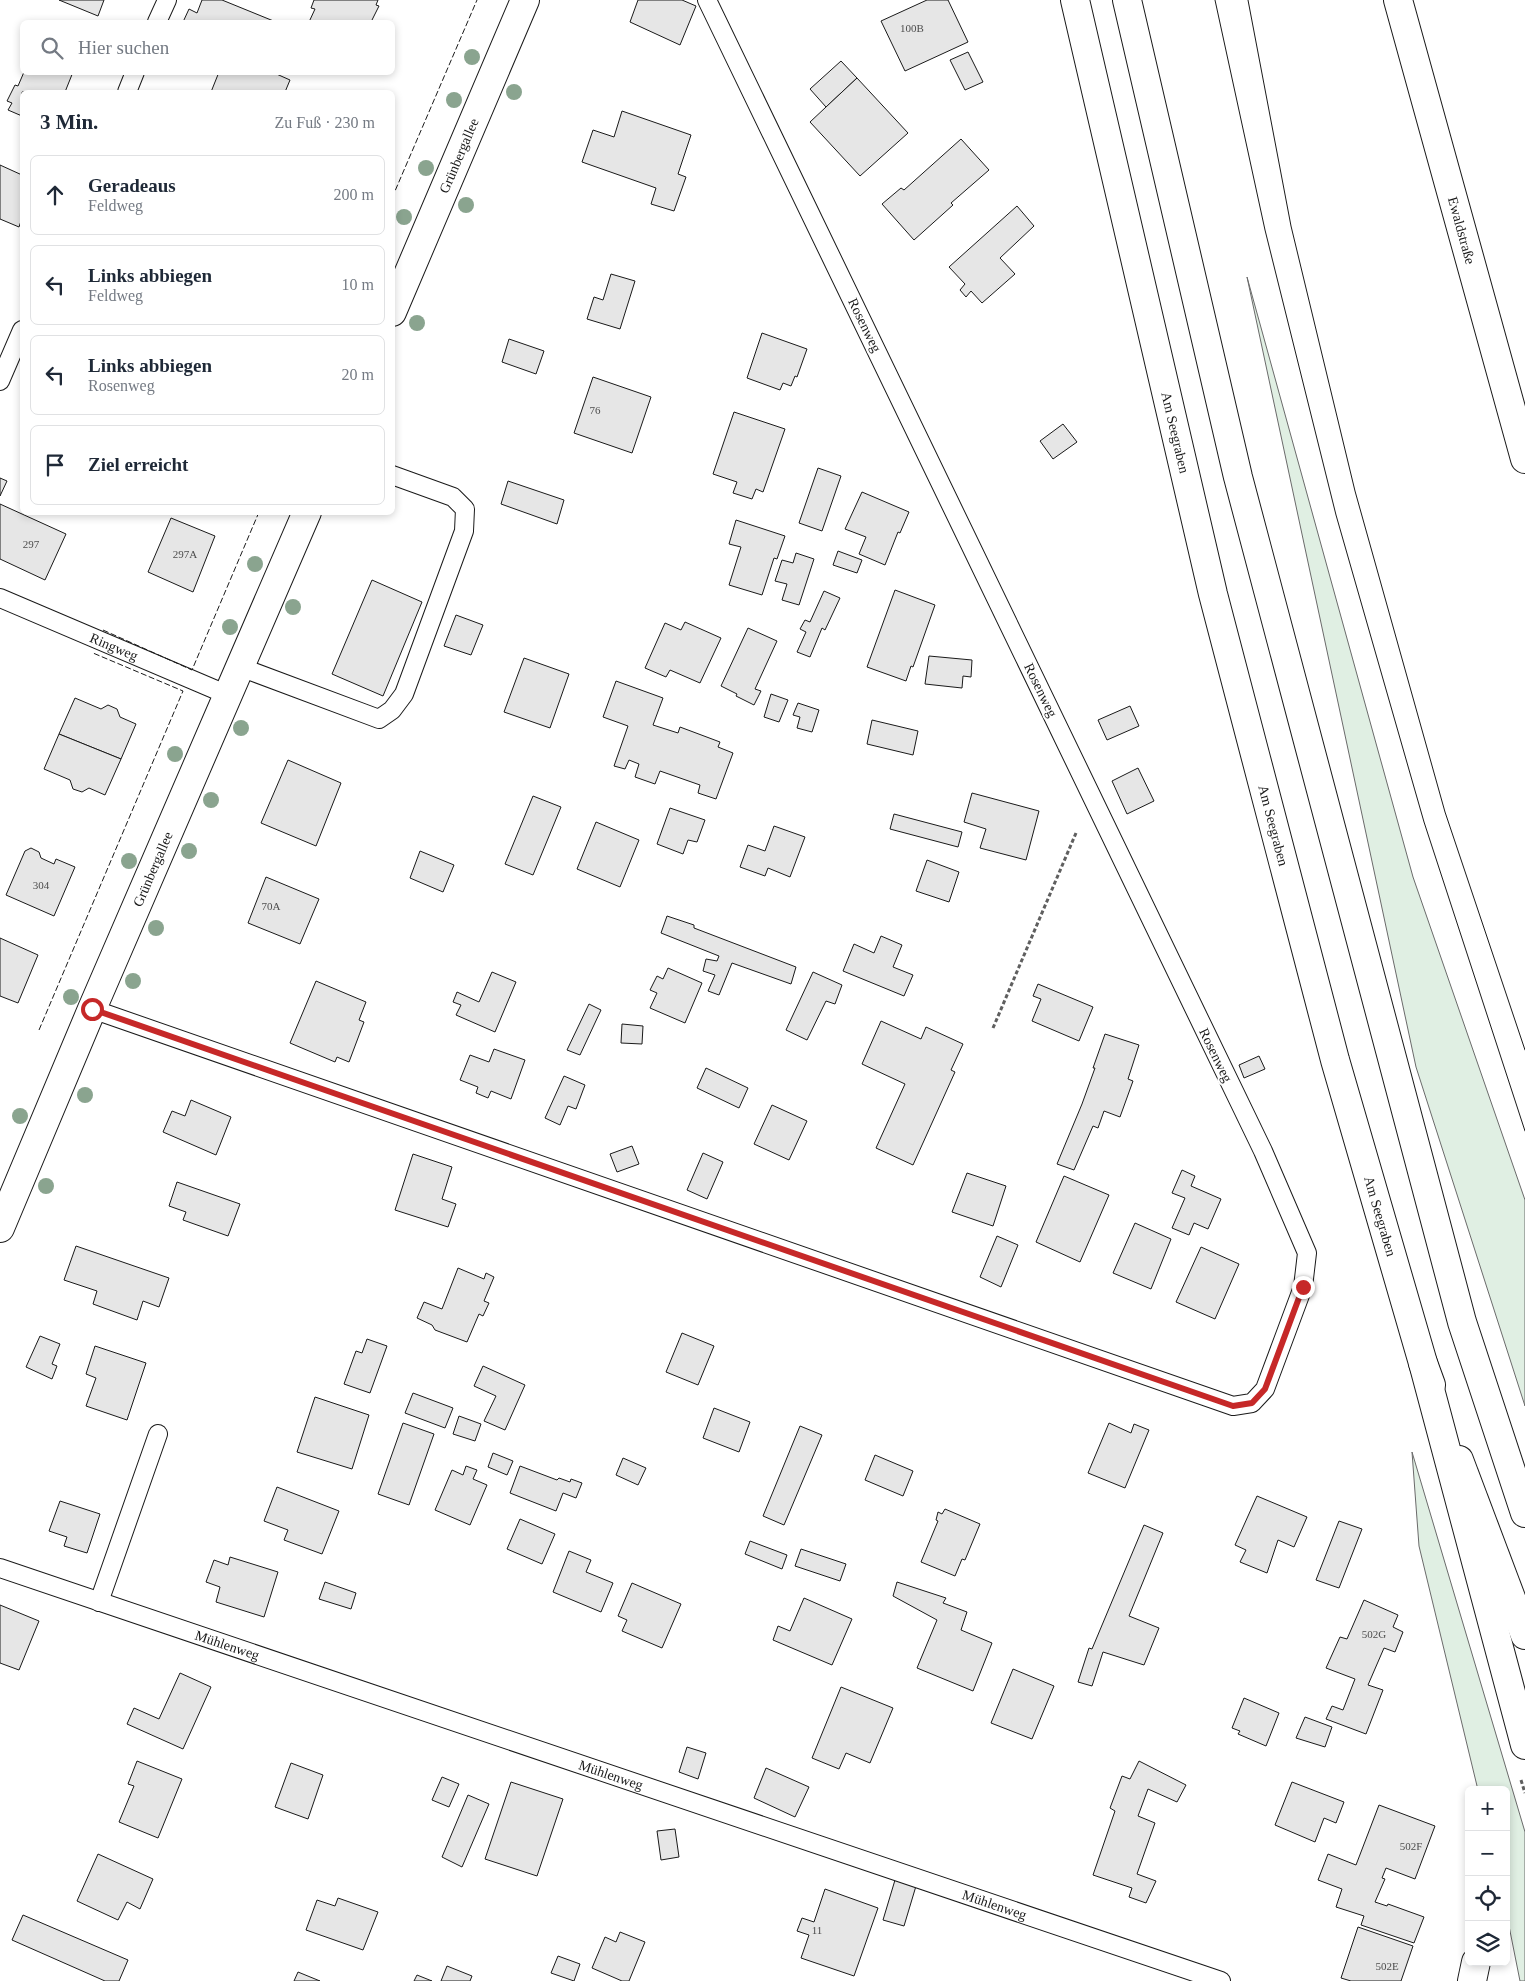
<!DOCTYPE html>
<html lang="de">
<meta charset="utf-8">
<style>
body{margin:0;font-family:"Times New Roman",serif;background:#f2f2f3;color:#1f2937}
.controls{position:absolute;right:15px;bottom:15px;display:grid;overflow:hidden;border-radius:8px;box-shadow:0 2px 8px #0003}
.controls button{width:45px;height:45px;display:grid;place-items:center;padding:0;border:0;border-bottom:1px solid #e0e1e3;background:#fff;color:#1f2937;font:25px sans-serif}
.stop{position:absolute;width:15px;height:15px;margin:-11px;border:4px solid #c62828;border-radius:50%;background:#fff}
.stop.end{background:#c62828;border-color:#fff;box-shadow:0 1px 5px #0008}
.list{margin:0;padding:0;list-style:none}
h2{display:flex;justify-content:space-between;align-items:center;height:65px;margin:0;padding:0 20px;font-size:21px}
h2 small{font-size:16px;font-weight:400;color:#747a83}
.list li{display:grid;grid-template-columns:32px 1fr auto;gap:15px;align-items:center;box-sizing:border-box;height:80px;margin:0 10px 10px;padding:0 10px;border:1px solid #e0e1e3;border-radius:8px}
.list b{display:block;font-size:19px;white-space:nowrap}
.list p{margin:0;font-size:16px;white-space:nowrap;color:#747a83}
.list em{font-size:16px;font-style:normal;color:#747a83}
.icon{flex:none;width:28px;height:28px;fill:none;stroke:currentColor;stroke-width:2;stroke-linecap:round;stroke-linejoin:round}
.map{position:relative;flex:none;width:1525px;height:1981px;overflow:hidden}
.search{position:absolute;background:#fff;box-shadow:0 2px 8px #0003;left:20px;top:20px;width:375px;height:55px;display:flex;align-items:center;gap:12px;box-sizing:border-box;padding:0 18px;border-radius:8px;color:#747a83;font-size:19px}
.panel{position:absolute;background:#fff;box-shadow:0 2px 8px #0003;left:20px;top:90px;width:375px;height:425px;border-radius:8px}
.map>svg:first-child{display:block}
.green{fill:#e0efe3;stroke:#6a6a6a}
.building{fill:#e6e6e6;stroke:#1a1a1a}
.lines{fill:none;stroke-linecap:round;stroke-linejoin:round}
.lane-casing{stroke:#1a1a1a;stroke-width:20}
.street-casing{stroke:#1a1a1a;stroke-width:30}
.secondary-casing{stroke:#1a1a1a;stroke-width:30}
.primary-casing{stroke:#1a1a1a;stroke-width:30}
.highway-casing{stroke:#1a1a1a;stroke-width:30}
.path{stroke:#5f5f5f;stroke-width:3;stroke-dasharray:4 2.5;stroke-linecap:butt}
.lane{stroke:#fff;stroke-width:18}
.street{stroke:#fff;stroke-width:28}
.secondary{stroke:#fff;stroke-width:28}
.primary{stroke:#fff;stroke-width:28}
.highway{stroke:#fff;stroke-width:28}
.tram{stroke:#1a1a1a;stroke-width:1}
.fence{stroke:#1a1a1a;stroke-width:1;stroke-dasharray:6 2.5;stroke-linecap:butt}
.tree{fill:#8aa48f}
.route{stroke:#c62828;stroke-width:6}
.labels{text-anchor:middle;stroke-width:4;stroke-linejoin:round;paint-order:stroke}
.number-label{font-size:11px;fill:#4d4d4d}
.street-label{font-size:14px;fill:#1a1a1a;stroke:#fff}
</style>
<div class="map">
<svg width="1525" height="1981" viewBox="0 0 1525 1981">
<rect width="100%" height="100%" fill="#fff"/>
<!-- green -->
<g class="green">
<path d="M1247 277 1413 877 1525 1200V1406L1416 1067Z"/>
<path d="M1412 1452 1525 1832V1981H1520L1506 1911V1790H1478L1419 1546Z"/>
</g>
<!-- building -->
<g class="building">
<path d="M59 0H104L98 16Z"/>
<path d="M202 0H222L276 22H183L189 9 197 13Z"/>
<path d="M314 0H378L376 5 379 6 371 22H309L315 9 311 8Z"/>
<path d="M638 0H682L696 6 680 45 630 22Z"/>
<path d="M927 0H948L968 42 905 71 881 21Z"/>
<path d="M968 52 983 82 965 90 950 60Z"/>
<path d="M841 61 857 78 826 107 810 89Z"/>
<path d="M24 72H73L65 92H22V116L8 110 12 103 7 101 15 85 18 86Z"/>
<path d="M219 72H272L290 80 285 92H211Z"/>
<path d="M857 78 908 133 860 176 810 122Z"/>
<path d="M622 111 691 135 678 174 686 177 674 211 651 204 656 188 582 162 593 130 614 137Z"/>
<path d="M961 139 989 170 951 203 953 205 914 240 882 204 901 188 904 190Z"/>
<path d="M0 165 22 175V218L19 227 0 219Z"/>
<path d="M1017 206 1034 226 1000 258 1015 274 982 303 971 291 966 297 960 290 965 284 949 267Z"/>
<path d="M611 274 635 281 620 329 587 319 594 297 603 300Z"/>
<path d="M762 333 807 349 797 377 795 376 791 386 783 383 780 390 747 378Z"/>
<path d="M509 339 544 351 536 374 502 362Z"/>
<path d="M593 377 651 397 632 453 574 433Z"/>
<path d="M734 412 785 429 763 492 756 489 752 499 733 493 737 482 713 474Z"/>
<path d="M1063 424 1077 442 1053 459 1040 441Z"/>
<path d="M818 468 841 476 822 531 799 523Z"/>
<path d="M0 478 7 481 0 496Z"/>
<path d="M508 481 564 500 557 524 501 504Z"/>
<path d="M862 492 909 512 900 533 898 532 885 565 859 554 866 537 845 529Z"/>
<path d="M0 504 66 534 45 580 0 559Z"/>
<path d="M171 518 215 536 193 592 148 572Z"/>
<path d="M736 520 785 536 777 559 774 558 762 595 729 585 741 547 729 544Z"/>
<path d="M838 551 862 560 857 573 833 565Z"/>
<path d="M796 553 814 559 799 605 782 600 787 584 775 581 782 560 793 563Z"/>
<path d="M372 580 422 602 383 696 332 674Z"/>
<path d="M895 590 935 605 913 667 911 666 906 681 867 667Z"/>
<path d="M824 591 840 598 825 630 822 628 810 657 797 652 806 632 800 629 805 620 810 622Z"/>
<path d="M456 615 483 625 471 655 444 646Z"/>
<path d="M685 622 721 638 700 683 670 670 666 677 645 668 665 623 681 630Z"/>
<path d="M748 628 777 641 755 689 761 691 754 705 736 696 737 694 721 686Z"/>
<path d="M929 656 972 660 971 677 963 676 962 688 925 684Z"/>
<path d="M524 658 569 674 550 728 504 712Z"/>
<path d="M616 681 663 698 653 725 678 733 680 727 720 742 718 747 733 753 716 799 698 793 700 785 660 771 655 784 635 777 639 764 629 760 625 769 614 766 628 726 603 717Z"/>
<path d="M771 694 788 700 779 722 764 717Z"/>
<path d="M75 698 101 709 108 705 117 709 120 717 136 724 121 759 59 734Z"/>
<path d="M798 703 819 710 812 732 797 728 800 717 793 715Z"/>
<path d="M1130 706 1139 726 1107 740 1098 720Z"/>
<path d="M872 720 918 731 913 755 867 744Z"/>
<path d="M59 734 121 759 105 795 89 788 82 792 73 789 70 780 44 769Z"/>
<path d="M288 760 341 783 316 846 261 823Z"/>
<path d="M1138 768 1154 801 1127 814 1112 781Z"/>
<path d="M972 793 1039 811 1026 860 980 848 986 829 964 822Z"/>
<path d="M533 796 561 807 533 875 505 864Z"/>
<path d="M670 808 705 820 697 842 688 840 683 854 657 844Z"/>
<path d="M894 814 962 832 958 847 890 829Z"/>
<path d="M596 822 639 840 620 887 577 869Z"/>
<path d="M774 826 805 837 790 877 768 868 765 876 740 867 748 845 765 851Z"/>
<path d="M31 848 39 852 41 858 54 864 56 859 75 867 54 916 6 895 25 851Z"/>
<path d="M420 851 454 865 443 892 410 878Z"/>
<path d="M927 860 959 872 949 902 916 891Z"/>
<path d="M266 877 319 899 300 944 248 923Z"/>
<path d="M667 916 694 925V928L796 967 791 984 732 963 719 995 708 991 715 975 703 971 706 959 717 961 719 956 661 933Z"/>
<path d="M881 936 902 945 893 967 913 975 904 996 843 971 854 944 874 953Z"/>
<path d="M0 938 38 955 18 1003 0 996Z"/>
<path d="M668 968 702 983 685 1023 650 1008 657 993 650 990 657 976 663 979Z"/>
<path d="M492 972 516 982 495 1032 456 1015 461 1005 453 1002 457 992 479 1002Z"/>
<path d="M813 972 842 985 835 1004 826 1001 807 1040 786 1030Z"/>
<path d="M316 981 366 1002 359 1020 364 1022 349 1062 337 1057 335 1062 290 1043Z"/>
<path d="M1038 984 1093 1007 1079 1041 1032 1021 1041 999 1033 996Z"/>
<path d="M589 1004 601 1010 580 1055 567 1050Z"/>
<path d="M881 1021 921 1039 926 1027 963 1044 951 1070 955 1072 913 1165 876 1148 905 1084 862 1064Z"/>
<path d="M622 1024 643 1026 642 1044 621 1043Z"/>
<path d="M1105 1034 1139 1045 1128 1079 1133 1081 1120 1117 1104 1111 1098 1128 1093 1126 1074 1170 1057 1164 1082 1104 1095 1068H1093Z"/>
<path d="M494 1049 525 1060 511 1099 491 1091 488 1098 476 1093 478 1087 460 1080 470 1055 489 1062Z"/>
<path d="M1259 1056 1265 1069 1244 1078 1239 1065Z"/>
<path d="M706 1068 748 1088 739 1108 697 1088Z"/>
<path d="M564 1076 585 1085 576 1109 568 1106 560 1125 545 1118Z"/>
<path d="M191 1100 231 1117 216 1155 163 1132 172 1111 185 1116Z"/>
<path d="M772 1105 807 1121 789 1160 754 1144Z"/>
<path d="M632 1146 639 1164 617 1172 610 1154Z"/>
<path d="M703 1153 723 1162 707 1199 687 1190Z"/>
<path d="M413 1154 452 1167 442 1199 456 1204 448 1227 395 1210Z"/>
<path d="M1182 1170 1195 1176 1191 1186 1221 1199 1208 1229 1194 1223 1189 1235 1172 1228 1185 1198 1172 1193Z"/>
<path d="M967 1173 1006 1186 993 1226 952 1212Z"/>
<path d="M1064 1176 1109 1195 1080 1262 1036 1242Z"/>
<path d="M177 1182 240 1204 228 1236 183 1220 186 1212 169 1206Z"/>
<path d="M1135 1223 1171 1239 1151 1289 1113 1273Z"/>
<path d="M997 1236 1018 1245 1001 1287 980 1277Z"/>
<path d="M76 1246 169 1278 159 1307 143 1301 137 1320 93 1304 97 1291 64 1280Z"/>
<path d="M1201 1247 1239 1264 1215 1319 1176 1302Z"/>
<path d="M458 1268 484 1279 486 1273 494 1277 484 1301 489 1303 483 1316 479 1314 467 1342 435 1330 432 1325 417 1318 424 1302 442 1309Z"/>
<path d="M682 1333 714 1346 698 1385 666 1372Z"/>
<path d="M40 1336 60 1344 52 1364 57 1366 52 1379 26 1367Z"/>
<path d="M367 1339 387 1346 370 1393 344 1384 356 1351 362 1353Z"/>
<path d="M95 1346 146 1363 127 1420 86 1406 96 1378 86 1374Z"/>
<path d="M483 1366 525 1385 505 1430 484 1421 496 1396 474 1386Z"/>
<path d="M413 1393 453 1408 445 1428 405 1413Z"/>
<path d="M315 1397 369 1415 352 1469 297 1452Z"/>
<path d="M714 1408 750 1422 739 1452 703 1438Z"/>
<path d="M459 1416 481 1424 475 1441 453 1434Z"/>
<path d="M403 1423 434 1434 409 1505 378 1494Z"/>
<path d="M1109 1423 1131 1433 1134 1424 1149 1430 1125 1488 1088 1473Z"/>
<path d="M800 1426 822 1435 784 1525 763 1516Z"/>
<path d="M493 1453 513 1461 507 1475 488 1467Z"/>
<path d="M875 1455 913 1471 903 1496 865 1480Z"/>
<path d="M623 1458 646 1468 638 1485 616 1475Z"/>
<path d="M466 1466 477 1470 473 1479 487 1485 470 1525 435 1510 452 1470 463 1475Z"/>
<path d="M520 1466 557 1480 559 1478 570 1482 571 1479 582 1483 576 1498 563 1493 556 1511 510 1493Z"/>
<path d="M277 1487 339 1511 322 1554 284 1540 288 1530 264 1521Z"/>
<path d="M1257 1496 1307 1517 1294 1547 1278 1540 1267 1573 1240 1562 1246 1550 1235 1545Z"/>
<path d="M60 1501 100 1514 87 1553 64 1546 67 1537 49 1531Z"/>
<path d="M945 1509 980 1524 965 1560 962 1559 955 1576 921 1562 938 1521 936 1520 938 1512 942 1514Z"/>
<path d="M520 1519 555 1534 542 1564 507 1549Z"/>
<path d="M1339 1521 1362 1529 1339 1588 1316 1580Z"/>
<path d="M1144 1525 1163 1533 1129 1616 1159 1628 1144 1665 1103 1652 1092 1686 1078 1682 1089 1648 1092 1649Z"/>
<path d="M750 1541 787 1555 782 1569 745 1554Z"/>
<path d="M801 1549 846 1564 840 1581 795 1566Z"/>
<path d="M569 1551 591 1560 586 1572 613 1583 601 1612 553 1592Z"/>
<path d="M230 1557 278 1572 264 1617 216 1602 220 1587 206 1582 214 1560 228 1565Z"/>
<path d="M325 1582 356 1593 351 1609 319 1599Z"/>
<path d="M897 1582 946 1598 943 1603 967 1612 961 1630 992 1643 973 1691 917 1668 937 1620 893 1596Z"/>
<path d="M632 1583 681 1604 662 1648 622 1631 627 1620 618 1616Z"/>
<path d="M804 1598 852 1619 832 1665 773 1640 778 1626 790 1631Z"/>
<path d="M1364 1600 1398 1615 1393 1627 1403 1632 1395 1652 1384 1648 1368 1685 1383 1690 1366 1734 1326 1719 1332 1706 1343 1710 1355 1679 1326 1668 1340 1637 1347 1639Z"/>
<path d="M0 1605 39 1621 19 1670 0 1663Z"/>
<path d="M1013 1669 1054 1686 1032 1739 991 1723Z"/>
<path d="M180 1673 211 1687 183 1749 127 1724 134 1708 159 1719Z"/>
<path d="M841 1687 893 1708 870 1763 846 1753 839 1769 812 1758Z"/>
<path d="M1244 1698 1279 1713 1266 1746 1238 1734 1240 1731 1232 1728Z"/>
<path d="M1305 1717 1332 1727 1325 1747 1296 1738Z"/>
<path d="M687 1747 706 1753 698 1779 679 1772Z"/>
<path d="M137 1761 182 1779 158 1838 119 1822 134 1786 128 1784Z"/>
<path d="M1139 1761 1186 1785 1177 1802 1148 1789 1138 1816 1155 1823 1137 1874 1156 1881 1146 1903 1129 1897 1132 1888 1093 1875 1115 1811 1110 1808 1122 1776 1130 1779Z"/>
<path d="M291 1763 323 1775 308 1819 275 1807Z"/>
<path d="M766 1768 809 1787 795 1817 754 1798Z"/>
<path d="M442 1777 459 1784 449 1807 432 1800Z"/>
<path d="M511 1782 563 1799 537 1876 485 1859Z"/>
<path d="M1292 1782 1344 1802 1336 1823 1324 1818 1315 1842 1275 1825Z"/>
<path d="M468 1795 489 1804 462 1867 442 1857Z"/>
<path d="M1379 1805 1435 1826 1415 1879 1386 1868 1382 1878 1385 1879 1375 1902 1387 1906 1388 1904 1424 1917 1414 1943 1361 1925 1364 1916 1336 1907 1342 1889 1318 1880 1328 1854 1356 1865Z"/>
<path d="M675 1829 679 1857 661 1860 657 1831Z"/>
<path d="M98 1854 153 1879 140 1909 127 1902 118 1920 77 1901Z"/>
<path d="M895 1880 916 1886 904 1926 883 1920Z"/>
<path d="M825 1889 878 1908 854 1976 801 1958 809 1935 797 1931 802 1918 814 1922Z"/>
<path d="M338 1898 378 1912 363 1950 306 1930 317 1900 335 1906Z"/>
<path d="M23 1915 128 1960 119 1981H105L12 1940Z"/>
<path d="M1358 1927 1413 1946 1401 1981H1351L1341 1978Z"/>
<path d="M620 1932 645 1942 629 1981H622L592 1968 605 1937 616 1942Z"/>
<path d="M558 1956 580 1964 574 1981 551 1973Z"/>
<path d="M447 1966 472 1976 470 1981H441Z"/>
<path d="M298 1972 320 1981H294Z"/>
<path d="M417 1975 432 1981H414Z"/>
</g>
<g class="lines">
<defs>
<g id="lane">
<path d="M157 22 167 0"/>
<path d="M127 92 135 72"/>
<path d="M0 381 22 330"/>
<path id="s1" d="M0 598 228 695"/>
<path d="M240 667 379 719 392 710 404 694 464 531 465 509 453 497 392 475"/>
<path d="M92 1009 1233 1406 1252 1403 1265 1389 1303 1287 1307 1253 1263 1151 707 0"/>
<path id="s2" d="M0 1568 1221 1981"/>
<path d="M99 1602 158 1434"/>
</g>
<path id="street" d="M1472 1981 1476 1962"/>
<g id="secondary">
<path id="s3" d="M1398 0 1525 459"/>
<path id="s4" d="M392 312 525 0"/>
<path id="s5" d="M0 1228 92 1009 307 512"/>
</g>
<g id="primary">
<path id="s6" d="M1075 0 1213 594 1335 1060 1423 1363 1431 1385"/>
<path d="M1127 0 1238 477 1462 1322 1525 1513"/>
<path d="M1459 1460 1525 1635"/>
</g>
<path id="highway" d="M1423 1363 1525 1745"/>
</defs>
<!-- lane casing -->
<use href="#lane" class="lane-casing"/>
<!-- street casing -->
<use href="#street" class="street-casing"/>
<!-- secondary casing -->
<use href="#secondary" class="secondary-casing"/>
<!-- primary casing -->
<use href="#primary" class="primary-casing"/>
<!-- highway casing -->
<use href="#highway" class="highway-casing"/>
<!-- path -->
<g class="path">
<path d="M993 1028 1076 833"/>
<path d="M1521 1780 1525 1793"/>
</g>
<!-- lane -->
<use href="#lane" class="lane"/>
<!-- street -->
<use href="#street" class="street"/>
<!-- secondary -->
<use href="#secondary" class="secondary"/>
<!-- primary -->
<use href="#primary" class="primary"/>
<!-- highway -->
<use href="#highway" class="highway"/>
<!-- tram -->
<g class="tram">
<path d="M1215 0 1265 230 1336 515 1424 822 1525 1131"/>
<path d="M1248 0 1291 226 1355 491 1445 812 1525 1050"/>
</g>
<!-- fence -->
<g class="fence">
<path d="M392 198 477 0"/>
<path d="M103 630 192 670 259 512"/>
<path d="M39 1030 183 691 93 653"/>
</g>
</g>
<!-- trees -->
<g class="tree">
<circle cx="472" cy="57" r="8"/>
<circle cx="514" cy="92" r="8"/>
<circle cx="454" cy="100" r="8"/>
<circle cx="426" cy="168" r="8"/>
<circle cx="466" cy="205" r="8"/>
<circle cx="404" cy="217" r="8"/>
<circle cx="417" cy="323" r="8"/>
<circle cx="255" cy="564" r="8"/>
<circle cx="293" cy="607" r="8"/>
<circle cx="230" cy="627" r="8"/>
<circle cx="241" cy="728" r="8"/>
<circle cx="175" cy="754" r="8"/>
<circle cx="211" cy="800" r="8"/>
<circle cx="189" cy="851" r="8"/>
<circle cx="129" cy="861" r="8"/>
<circle cx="156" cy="928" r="8"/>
<circle cx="133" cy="981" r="8"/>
<circle cx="71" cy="997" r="8"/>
<circle cx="85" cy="1095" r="8"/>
<circle cx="20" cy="1116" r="8"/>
<circle cx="46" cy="1186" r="8"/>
</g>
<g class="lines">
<!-- route -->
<path class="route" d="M92 1009 1233 1406 1252 1403 1265 1389 1303 1287"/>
</g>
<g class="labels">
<!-- number labels -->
<g class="number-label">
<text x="912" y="32">100B</text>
<text x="595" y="414">76</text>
<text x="31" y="548">297</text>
<text x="185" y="558">297A</text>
<text x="41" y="889">304</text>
<text x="271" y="910">70A</text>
<text x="1374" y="1638">502G</text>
<text x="1411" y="1850">502F</text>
<text x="817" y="1934">11</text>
<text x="1387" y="1970">502E</text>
</g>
<!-- street labels -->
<g class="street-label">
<text dy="5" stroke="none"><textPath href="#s4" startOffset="170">Grünbergallee</textPath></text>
<text dy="5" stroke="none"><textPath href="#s3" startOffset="239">Ewaldstraße</textPath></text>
<text transform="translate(865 325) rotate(64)" y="5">Rosenweg</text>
<text dy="5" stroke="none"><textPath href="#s6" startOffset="444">Am Seegraben</textPath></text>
<text dy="5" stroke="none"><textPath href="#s1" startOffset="124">Ringweg</textPath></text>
<text transform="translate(1041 690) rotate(64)" y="5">Rosenweg</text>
<text dy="5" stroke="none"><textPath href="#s6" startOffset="849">Am Seegraben</textPath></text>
<text dy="5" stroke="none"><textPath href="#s5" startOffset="390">Grünbergallee</textPath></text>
<text transform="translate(1216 1055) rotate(64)" y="5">Rosenweg</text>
<text dy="5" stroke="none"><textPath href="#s6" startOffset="1254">Am Seegraben</textPath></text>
<text dy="5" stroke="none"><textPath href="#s2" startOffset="240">Mühlenweg</textPath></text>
<text dy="5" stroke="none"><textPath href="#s2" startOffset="645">Mühlenweg</textPath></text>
<text dy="5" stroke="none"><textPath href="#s2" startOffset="1050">Mühlenweg</textPath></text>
</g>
</g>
</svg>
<div class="controls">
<button>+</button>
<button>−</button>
<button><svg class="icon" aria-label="locate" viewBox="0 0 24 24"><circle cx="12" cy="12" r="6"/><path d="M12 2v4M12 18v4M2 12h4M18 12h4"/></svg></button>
<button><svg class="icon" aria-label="layers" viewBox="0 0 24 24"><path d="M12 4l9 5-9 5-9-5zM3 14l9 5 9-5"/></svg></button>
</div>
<div class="stop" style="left:92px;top:1009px"></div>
<div class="stop end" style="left:1303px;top:1287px"></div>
<div class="search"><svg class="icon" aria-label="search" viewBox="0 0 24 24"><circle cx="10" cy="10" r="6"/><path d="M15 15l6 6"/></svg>Hier suchen</div>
<section class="panel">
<h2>3 Min.<small>Zu Fuß · 230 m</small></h2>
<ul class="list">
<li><svg class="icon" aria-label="ahead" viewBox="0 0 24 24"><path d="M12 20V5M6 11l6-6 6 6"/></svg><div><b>Geradeaus</b><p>Feldweg</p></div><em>200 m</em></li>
<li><svg class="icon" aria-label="left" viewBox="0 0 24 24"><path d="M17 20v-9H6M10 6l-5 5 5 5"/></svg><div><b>Links abbiegen</b><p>Feldweg</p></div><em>10 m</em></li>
<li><svg class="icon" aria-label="left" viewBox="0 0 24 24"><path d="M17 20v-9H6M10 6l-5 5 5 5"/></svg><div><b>Links abbiegen</b><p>Rosenweg</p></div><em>20 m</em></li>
<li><svg class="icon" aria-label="arrive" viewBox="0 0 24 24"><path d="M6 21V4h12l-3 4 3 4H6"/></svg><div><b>Ziel erreicht</b></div></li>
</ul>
</section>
</div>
